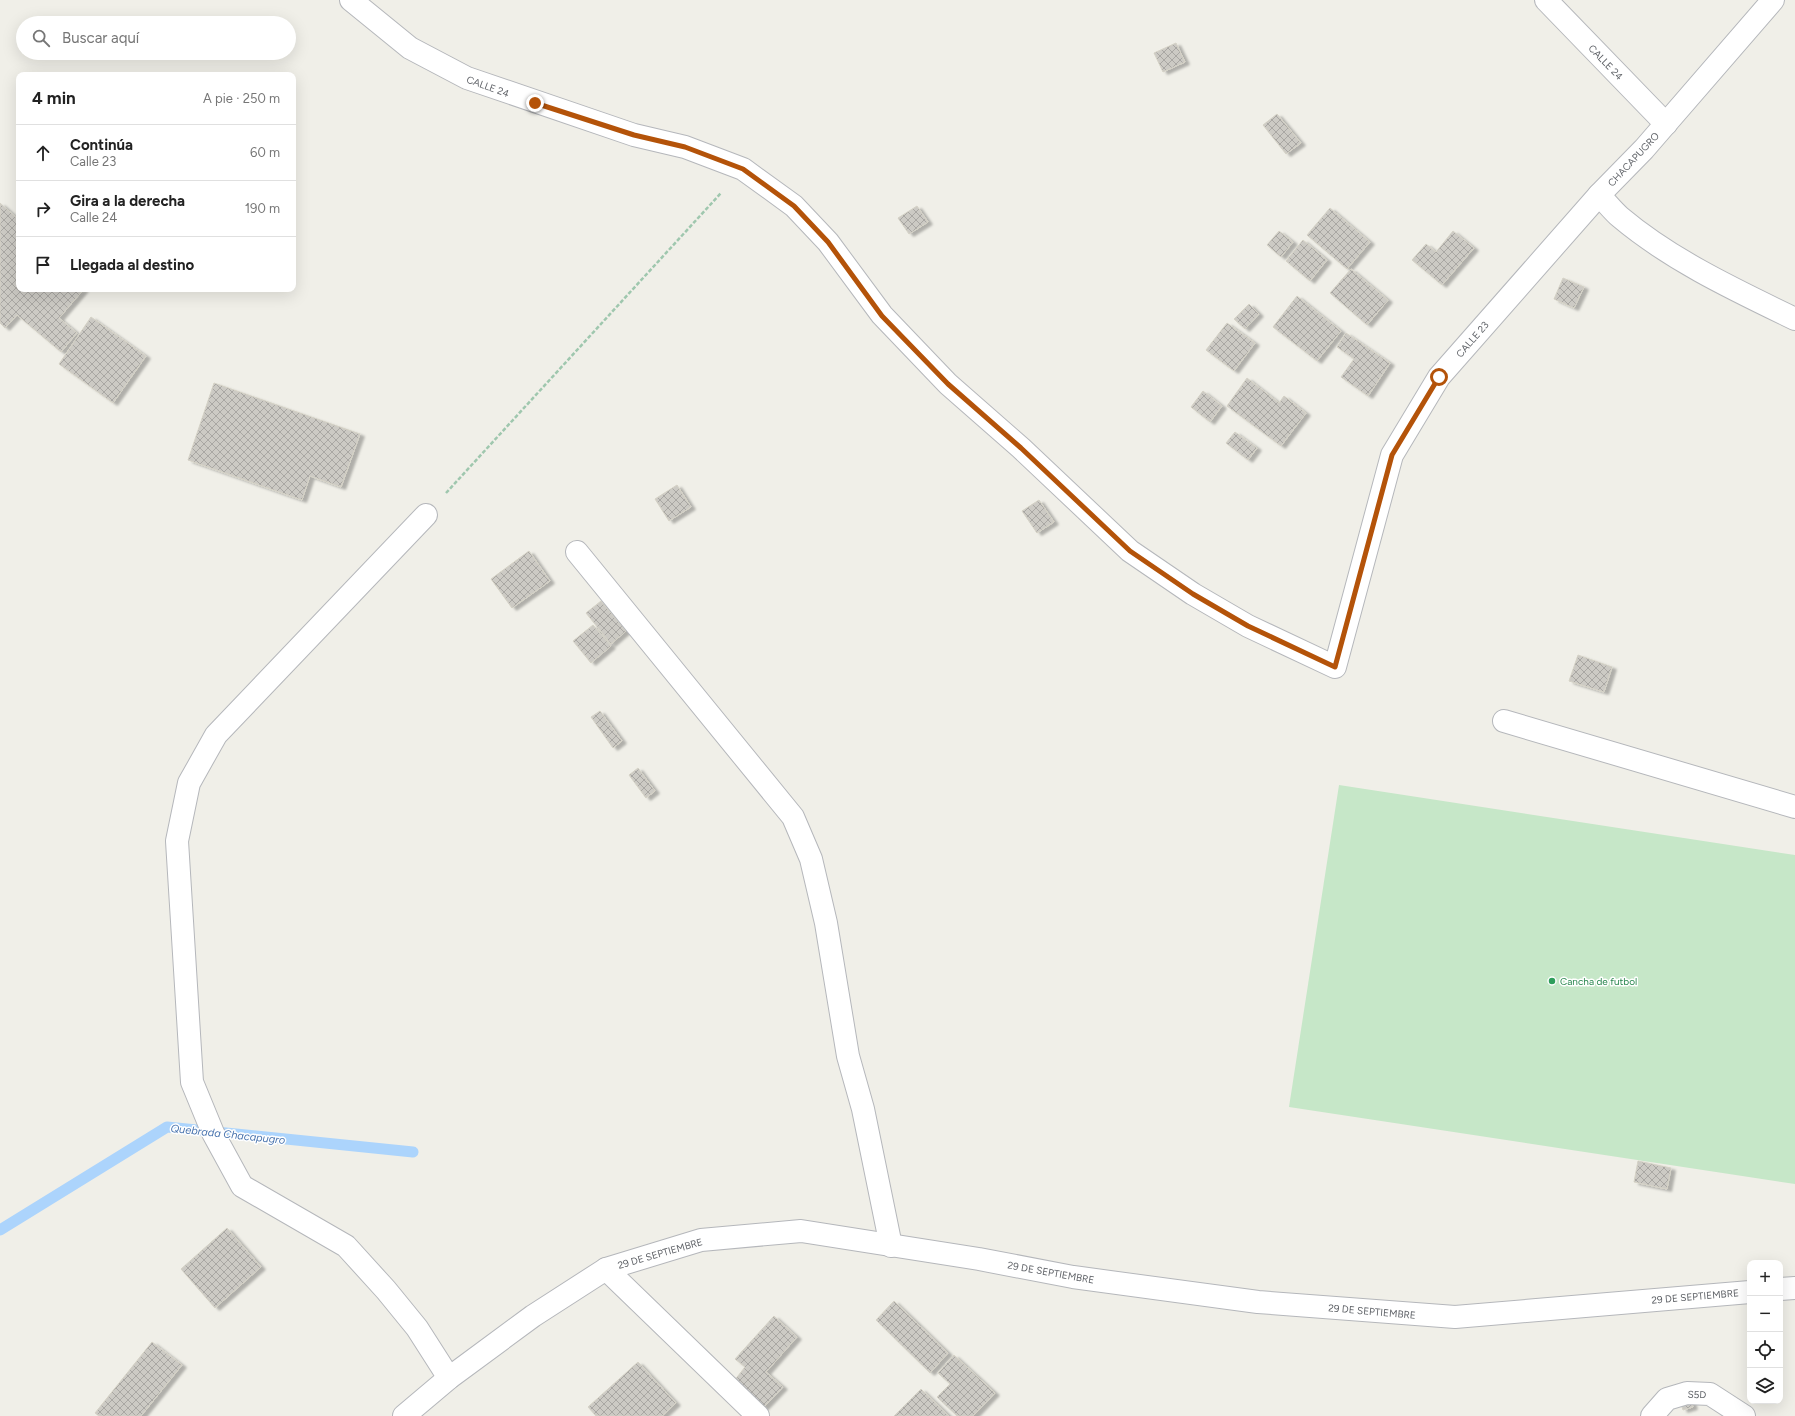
<!DOCTYPE html>
<html lang="es">
<meta charset="utf-8">
<style>
body{margin:0;font-family:Figtree,sans-serif;background:#f6f6f6;color:#222}
.controls{position:absolute;right:12px;bottom:12px;display:grid;overflow:hidden;border-radius:8px;box-shadow:0 4px 16px #0002}
.controls button{width:36px;height:36px;display:grid;place-items:center;padding:0;border:0;border-bottom:1px solid #e0e0e0;background:#fff;color:#222;font:20px sans-serif}
.stop{position:absolute;width:12px;height:12px;margin:-9px;border:3px solid #b45309;border-radius:50%;background:#fff}
.stop.end{background:#b45309;border-color:#fff;box-shadow:0 1px 4px #0008}
.list{margin:0;padding:0;list-style:none}
h2{display:flex;justify-content:space-between;align-items:center;height:52px;margin:0;padding:0 16px;font-size:17px}
h2 small{font-size:13px;font-weight:400;color:#767676}
.list li{display:grid;grid-template-columns:26px 1fr auto;gap:12px;align-items:center;box-sizing:border-box;height:56px;padding:0 16px;border-top:1px solid #e0e0e0}
.list b{display:block;font-size:15px;white-space:nowrap}
.list p{margin:0;font-size:13px;white-space:nowrap;color:#767676}
.list em{font-size:13px;font-style:normal;color:#767676}
.icon{flex:none;width:22px;height:22px;fill:none;stroke:currentColor;stroke-width:2;stroke-linecap:round;stroke-linejoin:round}
.map{position:relative;flex:none;width:1795px;height:1416px;overflow:hidden}
.search{position:absolute;background:#fff;box-shadow:0 4px 16px #0002;left:16px;top:16px;width:280px;height:44px;display:flex;align-items:center;gap:10px;box-sizing:border-box;padding:0 14px;border-radius:22px;color:#767676;font-size:15px}
.panel{position:absolute;background:#fff;box-shadow:0 4px 16px #0002;left:16px;top:72px;width:280px;height:220px;border-radius:8px}
.map>svg:first-child{display:block}
.pitch{fill:#c6e7c8}
.lines{fill:none;stroke-linecap:round;stroke-linejoin:round}
.stream{stroke:#acd4fc;stroke-width:11}
.building{fill:url(#building-cross-hatch);stroke:#d5d2c6;filter:url(#shadow)}
.minor-casing{stroke:#b5b7bb;stroke-width:24}
.path{stroke:#9fc7ae;stroke-width:2.5;stroke-dasharray:4 2;stroke-linecap:butt}
.minor{stroke:#fff;stroke-width:22}
.route{stroke:#b45309;stroke-width:5}
.leisure-dot{fill:#2e9e5b;stroke:#fff;stroke-width:1.5}
.labels{text-anchor:middle;stroke-width:3;stroke-linejoin:round;paint-order:stroke}
.street-label{font-size:10px;fill:#5f6267;stroke:#fff}
.leisure-label{font-size:10px;fill:#27864d;stroke:#fff;text-anchor:start}
.water-label{font-size:11px;font-style:italic;fill:#4873ae;stroke:#fff}
</style>
<div class="map">
<svg width="1795" height="1416" viewBox="0 0 1795 1416">
<defs>
<pattern id="building-cross-hatch" width="8" height="8" patternUnits="userSpaceOnUse"><rect width="8" height="8" fill="#cccac4"/><path d="M0 0l8 8M0 8l8-8" fill="none" stroke="#a9a7a3"/></pattern>
<filter id="shadow"><feDropShadow dx="4.5" dy="2.5" stdDeviation="1" flood-color="#0004"/></filter>
</defs>
<rect width="100%" height="100%" fill="#f0efe8"/>
<!-- pitch -->
<path class="pitch" d="M1339 785 1795 855V1184L1289 1107Z"/>
<g class="lines">
<!-- stream -->
<path class="stream" d="M0 1230 167 1127 413 1152"/>
</g>
<!-- building -->
<g class="building">
<path d="M1176 43 1185 62 1163 72 1154 53Z"/>
<path d="M1277 114 1301 143 1286 154 1263 125Z"/>
<path d="M0 203 19 220V289H84L59 318 77 333 61 352 17 315 5 328 0 323Z"/>
<path d="M917 206 928 222 909 234 898 218Z"/>
<path d="M1330 208 1370 242 1347 269 1307 235Z"/>
<path d="M1279 231 1293 242 1281 257 1267 245Z"/>
<path d="M1453 231 1474 248 1442 285 1412 260 1426 244 1436 252Z"/>
<path d="M1303 240 1327 260 1310 281 1286 261Z"/>
<path d="M1351 269 1388 300 1367 325 1330 293Z"/>
<path d="M1563 278 1584 287 1574 308 1554 299Z"/>
<path d="M1297 296 1341 331 1317 361 1273 327Z"/>
<path d="M1249 304 1259 314 1245 329 1234 319Z"/>
<path d="M91 317 146 356 113 403 59 364Z"/>
<path d="M1227 323 1255 343 1234 371 1206 350Z"/>
<path d="M1346 333 1390 363 1368 396 1341 377 1354 359 1337 347Z"/>
<path d="M1247 378 1279 403 1284 396 1306 413 1281 446 1227 406Z"/>
<path d="M214 383 360 434 341 487 310 476 302 500 188 460Z"/>
<path d="M1203 391 1222 406 1210 422 1191 407Z"/>
<path d="M1235 432 1257 448 1248 460 1226 443Z"/>
<path d="M677 485 691 507 669 521 655 499Z"/>
<path d="M1039 500 1054 522 1037 533 1022 511Z"/>
<path d="M529 551 550 581 512 608 491 579Z"/>
<path d="M601 601 626 631 611 644 586 613Z"/>
<path d="M593 625 611 646 591 663 573 641Z"/>
<path d="M1578 655 1612 667 1604 692 1569 681Z"/>
<path d="M600 711 622 741 613 748 591 717Z"/>
<path d="M638 768 655 791 646 798 629 775Z"/>
<path d="M1638 1161 1671 1168 1667 1189 1634 1182Z"/>
<path d="M227 1228 261 1267 215 1308 181 1269Z"/>
<path d="M894 1301 948 1353 930 1373 876 1320Z"/>
<path d="M774 1316 797 1337 766 1372 783 1387 763 1408 734 1381 745 1367 735 1359Z"/>
<path d="M152 1342 182 1365 141 1416H99L95 1413Z"/>
<path d="M954 1355 995 1393 973 1416H957L937 1397 950 1384 938 1373Z"/>
<path d="M638 1362 676 1403 662 1416H596L588 1407Z"/>
<path d="M921 1389 949 1416H894Z"/>
<path d="M1689 1394 1693 1407 1683 1410 1679 1398Z"/>
</g>
<g class="lines">
<defs>
<g id="minor">
<path d="M351 0 410 48 467 78 634 135 685 147 743 169 794 206 828 242 882 315 948 384 1021 448 1130 551 1193 594 1248 626 1335 667 1392 455 1439 377 1599 195 1644 149 1773 0"/>
<path d="M1546 0 1666 124"/>
<path d="M1599 195C1606 202 1613 211 1620 217 1671 260 1735 290 1795 319"/>
<path d="M426 515 216 735 189 783 177 841 192 1082 213 1133 242 1186 346 1246 386 1290 417 1328 449 1378"/>
<path d="M577 552 793 817 811 859 826 923 848 1056 863 1109 891 1246"/>
<path d="M1504 721 1795 807"/>
<path d="M606 1269 758 1416"/>
<path d="M1780 1289 1795 1288"/>
<path d="M404 1416 449 1378 533 1316 606 1269 701 1240 801 1231 979 1259 1073 1277 1258 1302 1455 1317 1750 1292"/>
<path d="M1652 1416 1667 1399 1687 1393 1710 1394 1744 1416"/>
</g>
</defs>
<!-- minor casing -->
<use href="#minor" class="minor-casing"/>
<!-- path -->
<path class="path" d="M446 493 721 193"/>
<!-- minor -->
<use href="#minor" class="minor"/>
</g>
<g class="lines">
<!-- route -->
<path class="route" d="M535 103 634 135 685 147 743 169 794 206 828 242 882 316 948 384 1021 448 1130 551 1193 594 1248 626 1335 667 1392 455 1439 377"/>
</g>
<!-- markers -->
<circle class="leisure-dot" cx="1552" cy="981" r="4"/>
<g class="labels">
<!-- street labels -->
<g class="street-label">
<text transform="translate(1606 62) rotate(46)" y="4">CALLE 24</text>
<text transform="translate(488 86) rotate(20)" y="4">CALLE 24</text>
<text transform="translate(1633 159) rotate(-47)" y="4">CHACAPUGRO</text>
<text transform="translate(1472 339) rotate(-49)" y="4">CALLE 23</text>
<text transform="translate(660 1253) rotate(-16)" y="4">29 DE SEPTIEMBRE</text>
<text transform="translate(1051 1272) rotate(10)" y="4">29 DE SEPTIEMBRE</text>
<text transform="translate(1695 1296) rotate(-5)" y="4">29 DE SEPTIEMBRE</text>
<text transform="translate(1372 1311) rotate(5)" y="4">29 DE SEPTIEMBRE</text>
<text transform="translate(1697 1394) rotate(2)" y="4">S5D</text>
</g>
<!-- leisure labels -->
<g class="leisure-label">
<text x="1560" y="985">Cancha de futbol</text>
</g>
<!-- water labels -->
<g class="water-label">
<text transform="translate(228 1134) rotate(6)" y="4">Quebrada Chacapugro</text>
</g>
</g>
</svg>
<div class="controls">
<button>+</button>
<button>−</button>
<button><svg class="icon" aria-label="locate" viewBox="0 0 24 24"><circle cx="12" cy="12" r="6"/><path d="M12 2v4M12 18v4M2 12h4M18 12h4"/></svg></button>
<button><svg class="icon" aria-label="layers" viewBox="0 0 24 24"><path d="M12 4l9 5-9 5-9-5zM3 14l9 5 9-5"/></svg></button>
</div>
<div class="stop" style="left:1439px;top:377px"></div>
<div class="stop end" style="left:535px;top:103px"></div>
<div class="search"><svg class="icon" aria-label="search" viewBox="0 0 24 24"><circle cx="10" cy="10" r="6"/><path d="M15 15l6 6"/></svg>Buscar aquí</div>
<section class="panel">
<h2>4 min<small>A pie · 250 m</small></h2>
<ul class="list">
<li><svg class="icon" aria-label="ahead" viewBox="0 0 24 24"><path d="M12 20V5M6 11l6-6 6 6"/></svg><div><b>Continúa</b><p>Calle 23</p></div><em>60 m</em></li>
<li><svg class="icon" aria-label="right" viewBox="0 0 24 24"><path d="M7 20v-9h11M14 6l5 5-5 5"/></svg><div><b>Gira a la derecha</b><p>Calle 24</p></div><em>190 m</em></li>
<li><svg class="icon" aria-label="arrive" viewBox="0 0 24 24"><path d="M6 21V4h12l-3 4 3 4H6"/></svg><div><b>Llegada al destino</b></div></li>
</ul>
</section>
</div>
